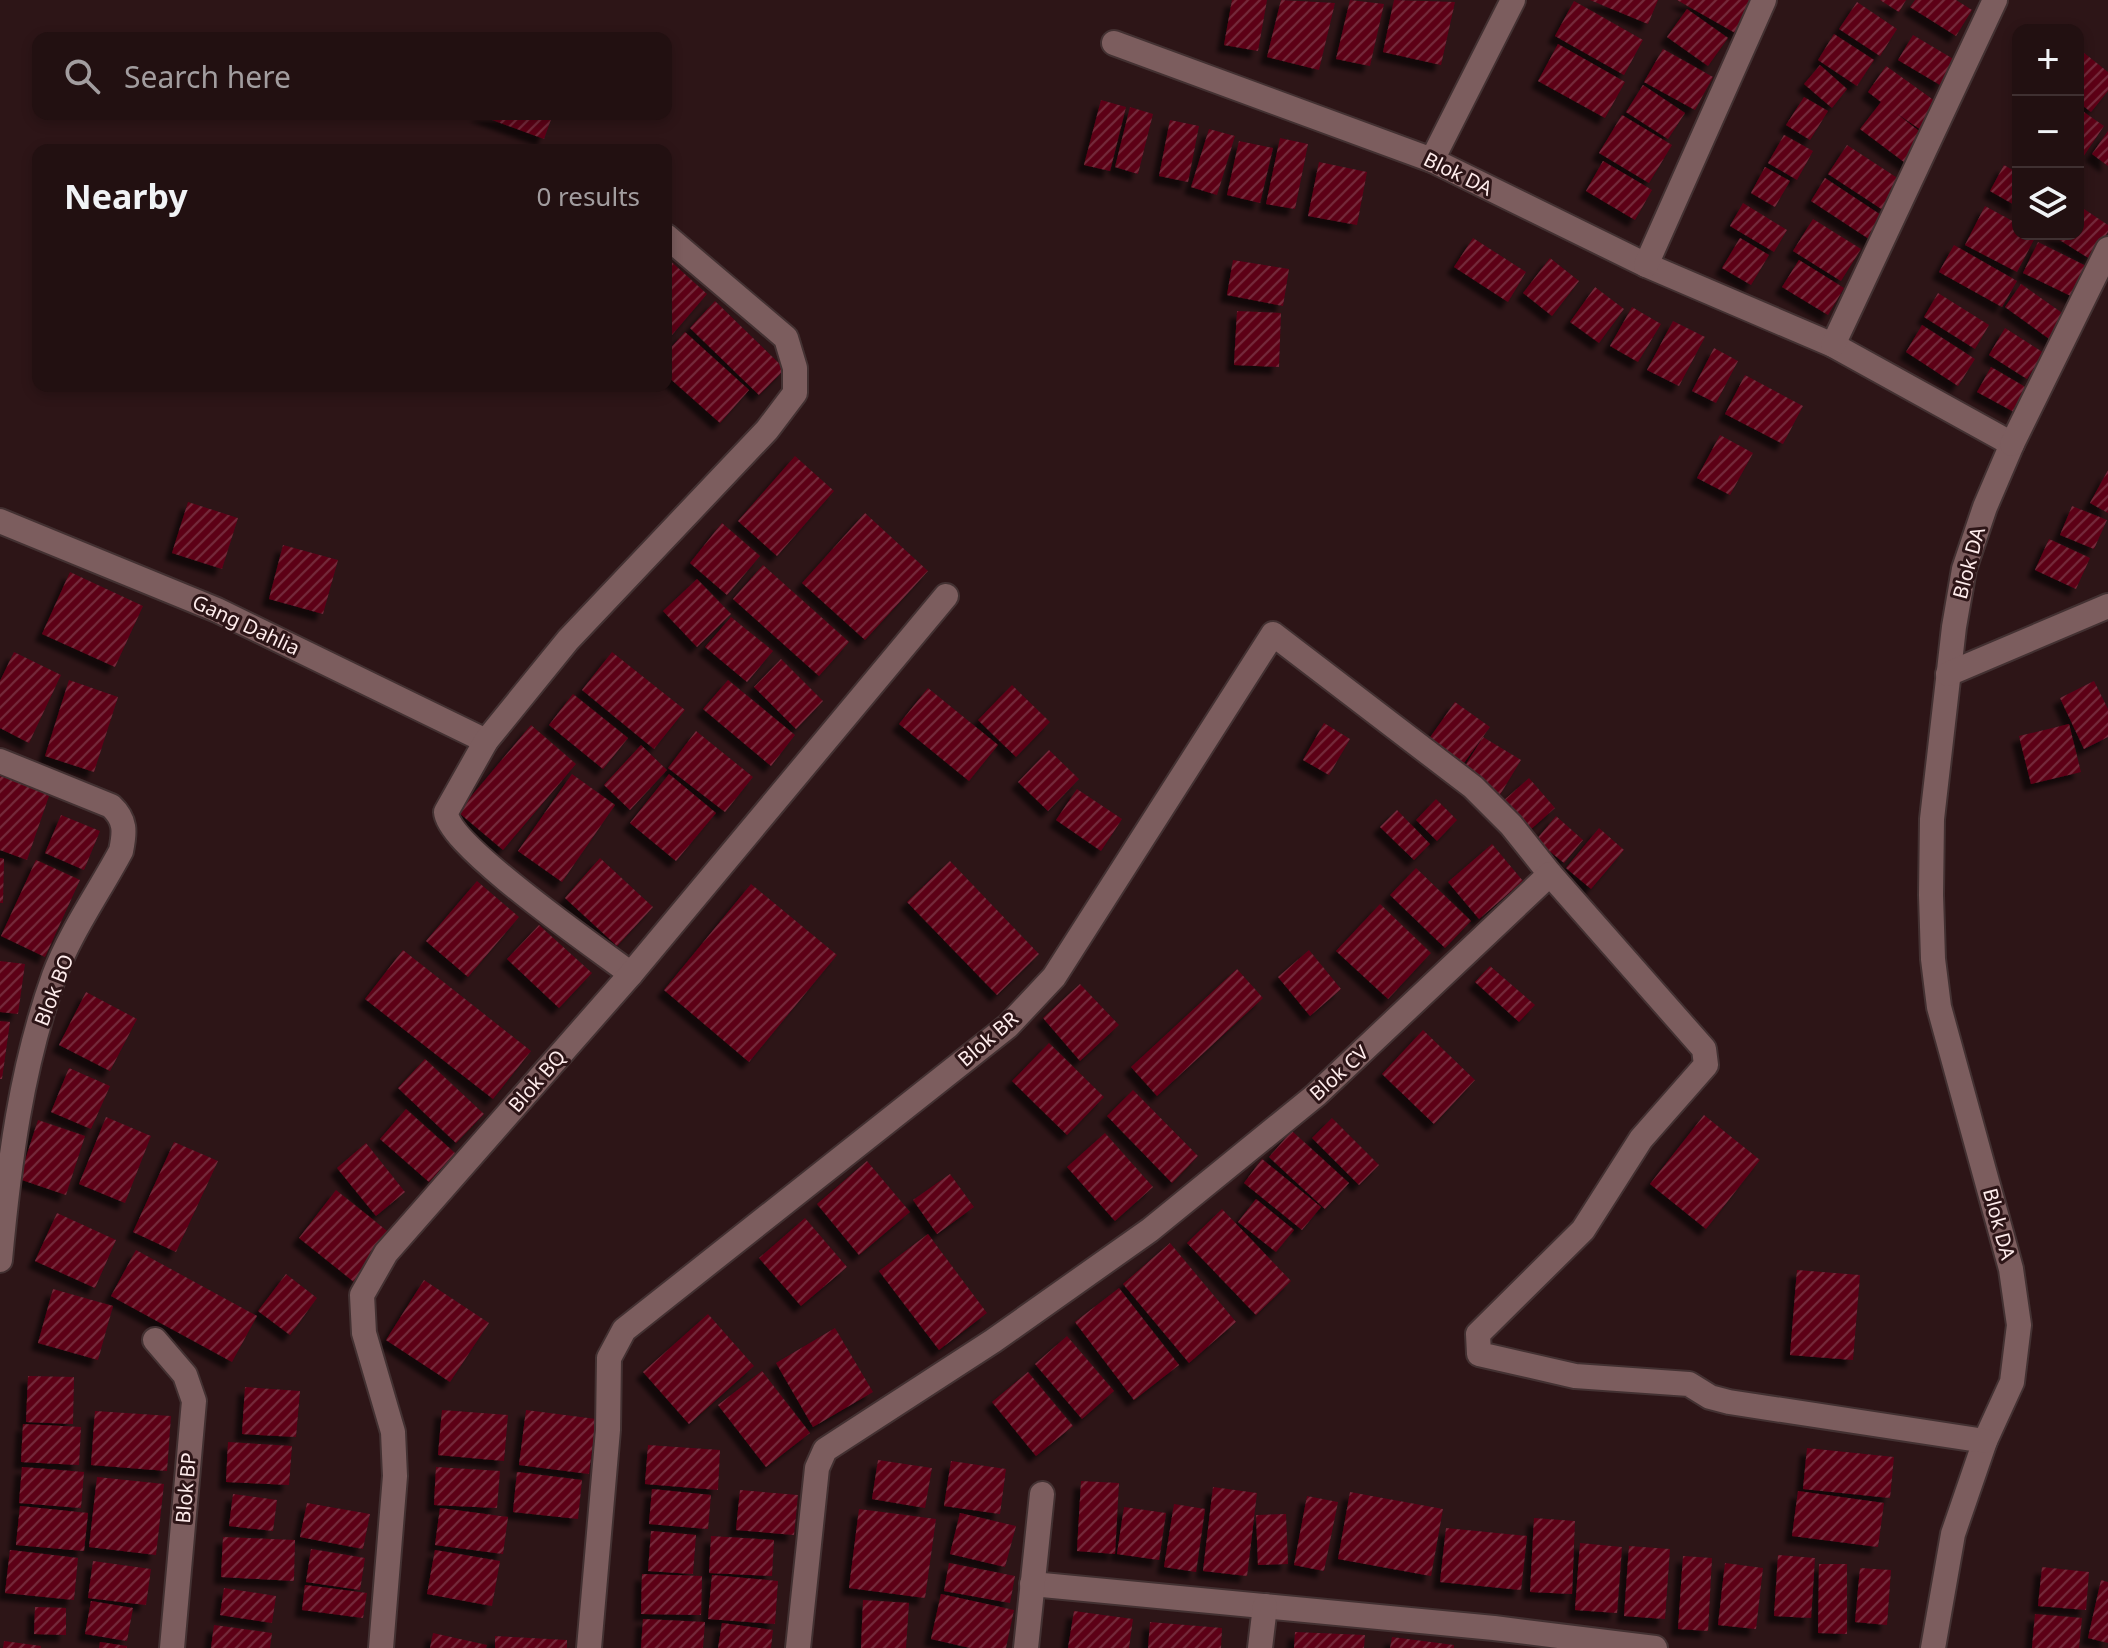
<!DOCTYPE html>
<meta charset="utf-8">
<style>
body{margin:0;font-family:"Noto Sans",sans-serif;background:#2a191a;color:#f1f3f6}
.controls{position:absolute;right:24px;top:24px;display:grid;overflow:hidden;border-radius:16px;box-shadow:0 4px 12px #0003}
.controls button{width:72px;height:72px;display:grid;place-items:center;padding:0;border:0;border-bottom:2px solid #3f3031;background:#221011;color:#f1f3f6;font:40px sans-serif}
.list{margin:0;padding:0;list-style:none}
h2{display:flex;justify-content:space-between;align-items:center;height:104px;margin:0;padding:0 32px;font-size:34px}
h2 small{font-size:26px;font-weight:400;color:#a29d9f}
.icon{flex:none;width:44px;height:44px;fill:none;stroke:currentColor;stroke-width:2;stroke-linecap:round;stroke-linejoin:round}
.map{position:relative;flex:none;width:2108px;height:1648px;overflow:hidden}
.search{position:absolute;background:#221011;box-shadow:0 4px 12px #0003;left:32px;top:32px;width:640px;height:88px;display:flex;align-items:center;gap:20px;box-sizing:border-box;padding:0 28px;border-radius:16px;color:#a29d9f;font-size:30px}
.panel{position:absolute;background:#221011;box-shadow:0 4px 12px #0003;left:32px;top:144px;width:640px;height:248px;border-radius:16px}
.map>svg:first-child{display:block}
.building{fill:url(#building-hatch);filter:url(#shadow)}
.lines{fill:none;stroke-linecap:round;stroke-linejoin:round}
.minor-casing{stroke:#433132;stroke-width:28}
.minor{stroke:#7c5d5e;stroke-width:24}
.labels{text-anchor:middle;stroke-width:6;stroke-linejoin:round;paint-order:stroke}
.street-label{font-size:20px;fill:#feecec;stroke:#2d1517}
</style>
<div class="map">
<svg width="2108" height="1648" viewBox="0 0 2108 1648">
<defs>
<pattern id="building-hatch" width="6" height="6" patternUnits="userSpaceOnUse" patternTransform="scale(2)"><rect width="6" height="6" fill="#5d0419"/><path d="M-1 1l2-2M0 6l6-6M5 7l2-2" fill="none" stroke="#75293b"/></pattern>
<filter id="shadow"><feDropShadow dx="-7" dy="7" stdDeviation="2" flood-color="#0009"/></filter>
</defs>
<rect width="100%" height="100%" fill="#2d1517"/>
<!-- building -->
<g class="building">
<path d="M1232 0H1267L1258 51 1224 45Z"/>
<path d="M1281 0 1335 3 1319 70 1267 57Z"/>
<path d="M1350 0 1384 4 1370 66 1336 59Z"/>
<path d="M1394 0 1455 2 1441 65 1383 52Z"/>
<path d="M1590 0H1658L1648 24Z"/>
<path d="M1677 0H1755L1737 34Z"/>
<path d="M1880 0H1906L1899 12Z"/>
<path d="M1915 0H1956L1972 10 1956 36 1910 7Z"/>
<path d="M1574 1 1643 40 1624 75 1555 36Z"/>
<path d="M1857 2 1897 29 1880 56 1839 29Z"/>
<path d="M1687 9 1728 38 1708 66 1667 37Z"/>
<path d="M1834 34 1874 60 1857 86 1818 60Z"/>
<path d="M1913 35 1955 60 1940 85 1898 60Z"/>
<path d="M1558 44 1625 82 1605 118 1538 81Z"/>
<path d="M2078 48 2108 72V91L2091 112 2078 102Z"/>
<path d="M1663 49 1713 77 1695 110 1644 82Z"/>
<path d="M1820 65 1847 89 1832 108 1804 84Z"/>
<path d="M1886 66 1942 106 1924 132 1896 113 1928 138 1908 165 1860 129 1881 102 1868 92Z"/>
<path d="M1643 85 1685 113 1668 139 1626 112Z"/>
<path d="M1804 97 1828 111 1810 140 1786 125Z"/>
<path d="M1101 100 1126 107 1110 171 1084 165Z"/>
<path d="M1130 107 1153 114 1138 174 1115 167Z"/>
<path d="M2078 108 2104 126 2083 157 2078 153Z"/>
<path d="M476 114H553L544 139Z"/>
<path d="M1622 115 1672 145 1649 183 1599 153Z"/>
<path d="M1170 120 1199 126 1188 182 1159 176Z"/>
<path d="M1209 129 1235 136 1217 195 1191 187Z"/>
<path d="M2108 131V166L2092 154Z"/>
<path d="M1784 135 1813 151 1797 180 1768 163Z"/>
<path d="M1280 138 1308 144 1295 209 1266 204Z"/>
<path d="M1239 141 1273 148 1260 203 1227 195Z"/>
<path d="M1847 145 1902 181 1883 210 1828 174Z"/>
<path d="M1603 161 1652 190 1635 220 1586 191Z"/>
<path d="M1319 162 1367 172 1357 225 1308 216Z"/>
<path d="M2004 165 2018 173V207L1990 191Z"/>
<path d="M1765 167 1790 181 1775 207 1751 193Z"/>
<path d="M1825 178 1887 219 1872 241 1811 201Z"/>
<path d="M1743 203 1787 230 1774 252 1730 226Z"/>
<path d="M2078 205 2108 225V232L2090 259 2050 234H2078Z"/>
<path d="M1985 206 2018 224V234H2037L2017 272 1965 245Z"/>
<path d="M1813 219 1861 249 1841 281 1793 251Z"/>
<path d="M1473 238 1526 272 1508 302 1454 267Z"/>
<path d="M1740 238 1769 255 1751 285 1722 268Z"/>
<path d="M2038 242 2090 268 2075 298 2023 273Z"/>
<path d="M1954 245 2017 281 2002 307 1939 272Z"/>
<path d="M666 257 707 294 666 342Z"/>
<path d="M1550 258 1579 281 1552 316 1523 293Z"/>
<path d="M1233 260 1289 269 1283 306 1227 295Z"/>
<path d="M1799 260 1844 288 1828 315 1782 287Z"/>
<path d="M2021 284 2068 317 2052 341 2005 307Z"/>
<path d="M1595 287 1624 309 1599 343 1570 322Z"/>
<path d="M1938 293 1989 325 1975 349 1924 317Z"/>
<path d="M715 301 785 369 759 395 690 328Z"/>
<path d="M1632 307 1661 324 1638 362 1610 346Z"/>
<path d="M1237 311 1281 313 1279 367 1234 365Z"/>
<path d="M1673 321 1705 337 1679 386 1647 370Z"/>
<path d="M1922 325 1975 359 1958 386 1906 352Z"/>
<path d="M2005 328 2044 353 2027 379 1989 355Z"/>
<path d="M685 332 749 390 720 423 666 375V353Z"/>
<path d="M1714 348 1738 361 1716 403 1692 391Z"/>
<path d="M1991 367 2027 388 2014 412 1977 392Z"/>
<path d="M1745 375 1803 406 1783 444 1725 414Z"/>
<path d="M1720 435 1753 453 1730 495 1697 478Z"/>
<path d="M795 456 834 491 777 556 738 521Z"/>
<path d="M2108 470V513L2090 503Z"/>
<path d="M188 502 238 518 222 569 172 553Z"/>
<path d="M2072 506 2107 520 2094 549 2060 535Z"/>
<path d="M865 513 928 571 865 640 802 583Z"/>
<path d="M722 523 760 556 727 595 690 563Z"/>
<path d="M2049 539 2090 558 2076 589 2035 570Z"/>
<path d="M283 545 338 560 323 614 269 599Z"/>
<path d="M763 565 849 642 819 676 733 599Z"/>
<path d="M70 572 143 606 115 667 42 634Z"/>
<path d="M697 579 731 614 697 647 663 611Z"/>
<path d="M731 617 773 651 747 682 705 647Z"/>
<path d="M14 652 61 675 29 743 0 728V681Z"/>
<path d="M612 652 685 710 654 749 582 690Z"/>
<path d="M781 659 823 701 796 729 754 687Z"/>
<path d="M69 680 118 697 94 772 45 756Z"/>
<path d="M728 680 795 735 771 766 703 709Z"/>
<path d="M2094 681 2108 709V737L2084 749 2060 698Z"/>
<path d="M1012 685 1050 722 1016 757 978 720Z"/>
<path d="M928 688 998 745 969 781 899 724Z"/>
<path d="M573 694 628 738 603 769 549 725Z"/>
<path d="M1455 702 1490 727 1461 767 1426 743Z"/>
<path d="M1324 723 1350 739 1329 775 1303 760Z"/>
<path d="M2069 724 2081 772 2031 784 2019 736Z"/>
<path d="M531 725 576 764 503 850 458 812Z"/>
<path d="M696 731 753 777 725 812 668 768Z"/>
<path d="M1483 737 1521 760 1498 798 1460 774Z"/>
<path d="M641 745 667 770 630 810 604 785Z"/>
<path d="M1049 750 1079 779 1048 811 1018 782Z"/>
<path d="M572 774 615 805 562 882 518 851Z"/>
<path d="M669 774 716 813 676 861 630 823Z"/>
<path d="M0 776 50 793 27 860 0 850Z"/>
<path d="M1529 778 1555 808 1529 831 1502 802Z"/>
<path d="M1077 789 1122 819 1101 851 1056 820Z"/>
<path d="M1436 799 1457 820 1437 841 1416 820Z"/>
<path d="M1397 810 1430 844 1414 860 1380 827Z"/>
<path d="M61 815 100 831 84 870 45 853Z"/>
<path d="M1556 816 1583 840 1564 863 1536 840Z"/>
<path d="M1599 828 1624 850 1591 889 1566 868Z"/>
<path d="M1492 844 1523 881 1479 919 1448 882Z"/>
<path d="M0 858 4 859 3 903H0Z"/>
<path d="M600 858 653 907 617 946 565 898Z"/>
<path d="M36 860 80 880 45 957 1 936Z"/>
<path d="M950 861 1039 954 997 995 907 902Z"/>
<path d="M1416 868 1471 921 1445 948 1390 895Z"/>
<path d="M477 881 519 917 468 977 426 941Z"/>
<path d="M751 884 837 955 749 1062 664 990Z"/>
<path d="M1380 904 1431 953 1388 999 1336 951Z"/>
<path d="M539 925 592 973 559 1008 507 959Z"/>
<path d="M403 950 531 1051 493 1099 365 999Z"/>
<path d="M1309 950 1341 989 1310 1016 1278 977Z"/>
<path d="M0 961 25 964 18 1014 0 1012Z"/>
<path d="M1490 966 1535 1005 1519 1022 1475 982Z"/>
<path d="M1237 969 1263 998 1157 1096 1131 1067Z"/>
<path d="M1080 984 1119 1025 1080 1061 1043 1018Z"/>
<path d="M86 992 137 1019 110 1071 59 1045Z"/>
<path d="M0 1021 10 1022 2 1079H0Z"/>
<path d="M1423 1030 1475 1080 1434 1124 1382 1074Z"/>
<path d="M1049 1043 1104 1097 1067 1135 1012 1081Z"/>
<path d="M425 1059 484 1114 456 1143 398 1088Z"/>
<path d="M69 1068 110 1086 91 1129 51 1112Z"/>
<path d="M1133 1090 1198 1156 1172 1183 1107 1116Z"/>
<path d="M406 1109 455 1153 429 1182 380 1139Z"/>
<path d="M1704 1115 1760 1160 1706 1229 1650 1184Z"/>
<path d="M106 1117 151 1136 125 1203 79 1184Z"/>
<path d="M1332 1118 1379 1165 1359 1185 1312 1138Z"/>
<path d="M38 1120 85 1136 66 1195 19 1179Z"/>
<path d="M1292 1131 1349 1183 1325 1209 1269 1157Z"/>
<path d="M1105 1133 1153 1187 1115 1221 1067 1167Z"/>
<path d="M174 1142 218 1161 176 1252 133 1232Z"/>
<path d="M366 1143 405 1192 376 1216 337 1168Z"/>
<path d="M1262 1159 1321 1207 1302 1230 1244 1183Z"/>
<path d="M867 1161 910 1212 859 1255 817 1204Z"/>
<path d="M950 1174 974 1207 937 1234 913 1200Z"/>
<path d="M336 1190 391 1234 354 1282 299 1238Z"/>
<path d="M1256 1199 1294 1230 1276 1252 1238 1222Z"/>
<path d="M1222 1209 1291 1281 1256 1315 1187 1243Z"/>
<path d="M57 1213 116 1240 95 1288 35 1261Z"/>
<path d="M805 1218 847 1267 801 1306 759 1258Z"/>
<path d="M928 1234 987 1313 939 1350 879 1271Z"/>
<path d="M1170 1243 1236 1322 1189 1363 1123 1284Z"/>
<path d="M136 1250 257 1316 232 1362 111 1296Z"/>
<path d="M1797 1270 1860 1275 1853 1360 1790 1355Z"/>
<path d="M286 1274 317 1298 290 1335 258 1311Z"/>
<path d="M424 1280 489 1323 450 1382 386 1340Z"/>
<path d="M1119 1288 1179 1365 1134 1400 1075 1322Z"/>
<path d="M53 1289 113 1306 98 1360 38 1343Z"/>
<path d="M708 1314 754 1366 689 1424 643 1372Z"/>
<path d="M835 1328 873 1392 813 1427 776 1363Z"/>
<path d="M1067 1336 1114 1391 1082 1419 1035 1364Z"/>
<path d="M762 1371 810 1433 766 1467 718 1405Z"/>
<path d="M1028 1372 1073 1426 1036 1456 992 1402Z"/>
<path d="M28 1376 74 1377 73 1424 26 1422Z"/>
<path d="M245 1387 300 1391 296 1437 242 1434Z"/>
<path d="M442 1410 508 1415 504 1461 438 1455Z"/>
<path d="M526 1410 596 1419 589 1474 519 1465Z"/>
<path d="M95 1411 171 1416 167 1471 91 1465Z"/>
<path d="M23 1424 81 1427 79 1465 21 1462Z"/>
<path d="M228 1442 292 1446 289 1485 226 1482Z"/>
<path d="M648 1445 720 1450 718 1490 645 1484Z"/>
<path d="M1807 1448 1894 1457 1890 1498 1803 1489Z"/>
<path d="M878 1460 932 1468 925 1508 872 1499Z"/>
<path d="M951 1461 1006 1469 1000 1514 944 1506Z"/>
<path d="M22 1467 84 1472 81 1508 19 1503Z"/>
<path d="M436 1467 500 1471 497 1508 434 1505Z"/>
<path d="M517 1472 582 1480 578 1519 513 1512Z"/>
<path d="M97 1477 164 1484 156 1555 89 1547Z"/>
<path d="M1081 1481 1119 1483 1115 1554 1077 1551Z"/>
<path d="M1213 1487 1257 1493 1247 1576 1203 1571Z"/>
<path d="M652 1489 711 1495 708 1529 649 1524Z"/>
<path d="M740 1490 798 1495 794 1535 736 1530Z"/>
<path d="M1798 1491 1884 1503 1878 1547 1792 1536Z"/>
<path d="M1350 1492 1443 1509 1431 1576 1338 1559Z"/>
<path d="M233 1494 277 1500 273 1531 229 1526Z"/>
<path d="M1307 1496 1338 1502 1324 1571 1294 1565Z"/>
<path d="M307 1503 370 1514 363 1549 300 1537Z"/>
<path d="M1174 1504 1205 1509 1196 1572 1164 1567Z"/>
<path d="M20 1506 88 1513 84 1551 16 1545Z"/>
<path d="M1124 1507 1166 1513 1159 1560 1117 1554Z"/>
<path d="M440 1508 508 1517 503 1554 435 1545Z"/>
<path d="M859 1509 936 1519 925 1598 849 1588Z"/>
<path d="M960 1513 1016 1526 1005 1567 950 1554Z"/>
<path d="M1286 1514 1288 1564 1258 1565 1256 1515Z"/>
<path d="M1534 1518 1575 1521 1572 1594 1530 1592Z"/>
<path d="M1446 1528 1527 1536 1521 1590 1440 1582Z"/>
<path d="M651 1531 696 1535 693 1574 648 1571Z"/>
<path d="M711 1536 774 1540 772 1576 709 1573Z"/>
<path d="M223 1537 295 1540 294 1581 221 1577Z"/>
<path d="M1580 1543 1622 1547 1617 1613 1575 1610Z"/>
<path d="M1629 1546 1670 1549 1665 1619 1624 1616Z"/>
<path d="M311 1549 365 1558 360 1590 306 1582Z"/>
<path d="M10 1550 78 1558 74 1600 5 1593Z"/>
<path d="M435 1550 500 1561 492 1606 427 1594Z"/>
<path d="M1778 1555 1815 1558 1811 1618 1774 1616Z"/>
<path d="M1683 1556 1712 1558 1708 1631 1678 1629Z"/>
<path d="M93 1561 151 1569 146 1605 88 1598Z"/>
<path d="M949 1563 1015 1576 1010 1603 944 1591Z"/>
<path d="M1725 1563 1763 1568 1756 1629 1718 1625Z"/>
<path d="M1819 1564H1847V1634L1818 1633Z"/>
<path d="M2042 1567 2089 1572 2086 1610 2038 1606Z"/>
<path d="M1860 1568 1891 1570 1887 1625 1855 1622Z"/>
<path d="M642 1574 702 1576 701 1615 641 1614Z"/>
<path d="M712 1575 778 1581 775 1624 708 1619Z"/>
<path d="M2101 1580 2108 1582V1643L2088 1638Z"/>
<path d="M305 1585 367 1593 363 1618 302 1610Z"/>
<path d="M224 1588 276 1596 272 1623 220 1615Z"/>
<path d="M941 1594 1014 1610 1006 1648H970L931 1639Z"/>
<path d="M863 1600 909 1603 906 1648H861Z"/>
<path d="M91 1601 133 1608 127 1641 85 1634Z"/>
<path d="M35 1607 66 1608V1635L34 1634Z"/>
<path d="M1074 1611 1133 1619 1129 1648H1068Z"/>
<path d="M2035 1614 2082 1618 2079 1648H2032Z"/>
<path d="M643 1619 705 1622 703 1648H641Z"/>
<path d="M1150 1622 1222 1628 1221 1648H1148Z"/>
<path d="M722 1623 773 1630 771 1648H718Z"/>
<path d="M214 1625 272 1633 270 1648H211Z"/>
<path d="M1295 1632 1365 1635 1364 1648H1294Z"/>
<path d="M433 1633 487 1645 486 1648H430Z"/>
<path d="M495 1636 567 1640V1648H495Z"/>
<path d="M1392 1637 1454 1645V1648H1390Z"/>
<path d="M4 1641 41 1646V1648H3Z"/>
<path d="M100 1642 127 1646V1648H99Z"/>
</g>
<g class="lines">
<defs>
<g id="minor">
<path d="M1114 43 1432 160 1646 265 1833 345 2012 444 1985 507 1964 569 1954 627 1932 819 1931 895 1933 959 1939 1007 2011 1269 2019 1325 2012 1382 1985 1441 1953 1534 1933 1648"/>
<path d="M1432 160 1513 0"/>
<path d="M1646 265 1764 0"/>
<path d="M1833 345 1995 0"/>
<path d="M2012 444 2108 249"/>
<path d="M0 521 217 610 486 741"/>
<path d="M1948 674 2108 606"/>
<path d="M0 761 111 806C126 820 125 832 121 851 99 892 70 933 54 976 21 1068 9 1163 0 1260"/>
<path d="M631 974C597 948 448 846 446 812L486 741 568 640 767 430 795 393V368L786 338 666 236"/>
<path d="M155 1340 185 1375 194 1401 172 1648"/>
<path d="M1032 1584 1494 1628 1655 1648"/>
<path d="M381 1648 395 1476 393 1432 364 1333 362 1295 386 1253 631 974 946 596"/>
<path d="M589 1648 608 1430 609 1358 624 1330 1008 1026 1054 977 1273 634 1473 787 1511 825 1550 874"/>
<path d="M798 1648 817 1468 825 1450 993 1341 1150 1230 1316 1095 1550 874 1704 1049 1706 1065 1641 1139 1583 1230 1478 1334 1479 1354 1575 1376 1689 1384 1710 1397 1729 1402 1985 1441"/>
<path d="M1026 1648 1042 1494"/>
<path d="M1260 1648 1265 1606"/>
</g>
</defs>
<!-- minor casing -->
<use href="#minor" class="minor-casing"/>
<!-- minor -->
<use href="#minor" class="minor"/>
</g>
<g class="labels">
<!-- street labels -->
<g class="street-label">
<text transform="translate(1458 174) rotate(26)" y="7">Blok DA</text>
<text transform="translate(1969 563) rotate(-75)" y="7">Blok DA</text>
<text transform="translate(246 625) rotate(25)" y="7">Gang Dahlia</text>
<text transform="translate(54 990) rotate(-69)" y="7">Blok BO</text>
<text transform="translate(988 1039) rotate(-41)" y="7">Blok BR</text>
<text transform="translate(1339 1073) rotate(-42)" y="7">Blok CV</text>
<text transform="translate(537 1081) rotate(-49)" y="7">Blok BQ</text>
<text transform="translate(1999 1224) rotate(75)" y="7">Blok DA</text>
<text transform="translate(186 1488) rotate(-85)" y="7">Blok BP</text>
</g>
</g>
</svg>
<div class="controls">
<button>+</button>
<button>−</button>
<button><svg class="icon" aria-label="layers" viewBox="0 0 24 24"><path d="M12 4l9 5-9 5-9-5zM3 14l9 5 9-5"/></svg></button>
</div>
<div class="search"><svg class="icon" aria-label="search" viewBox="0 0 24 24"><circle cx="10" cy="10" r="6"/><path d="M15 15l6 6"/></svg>Search here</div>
<section class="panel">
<h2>Nearby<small>0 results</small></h2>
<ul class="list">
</ul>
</section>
</div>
